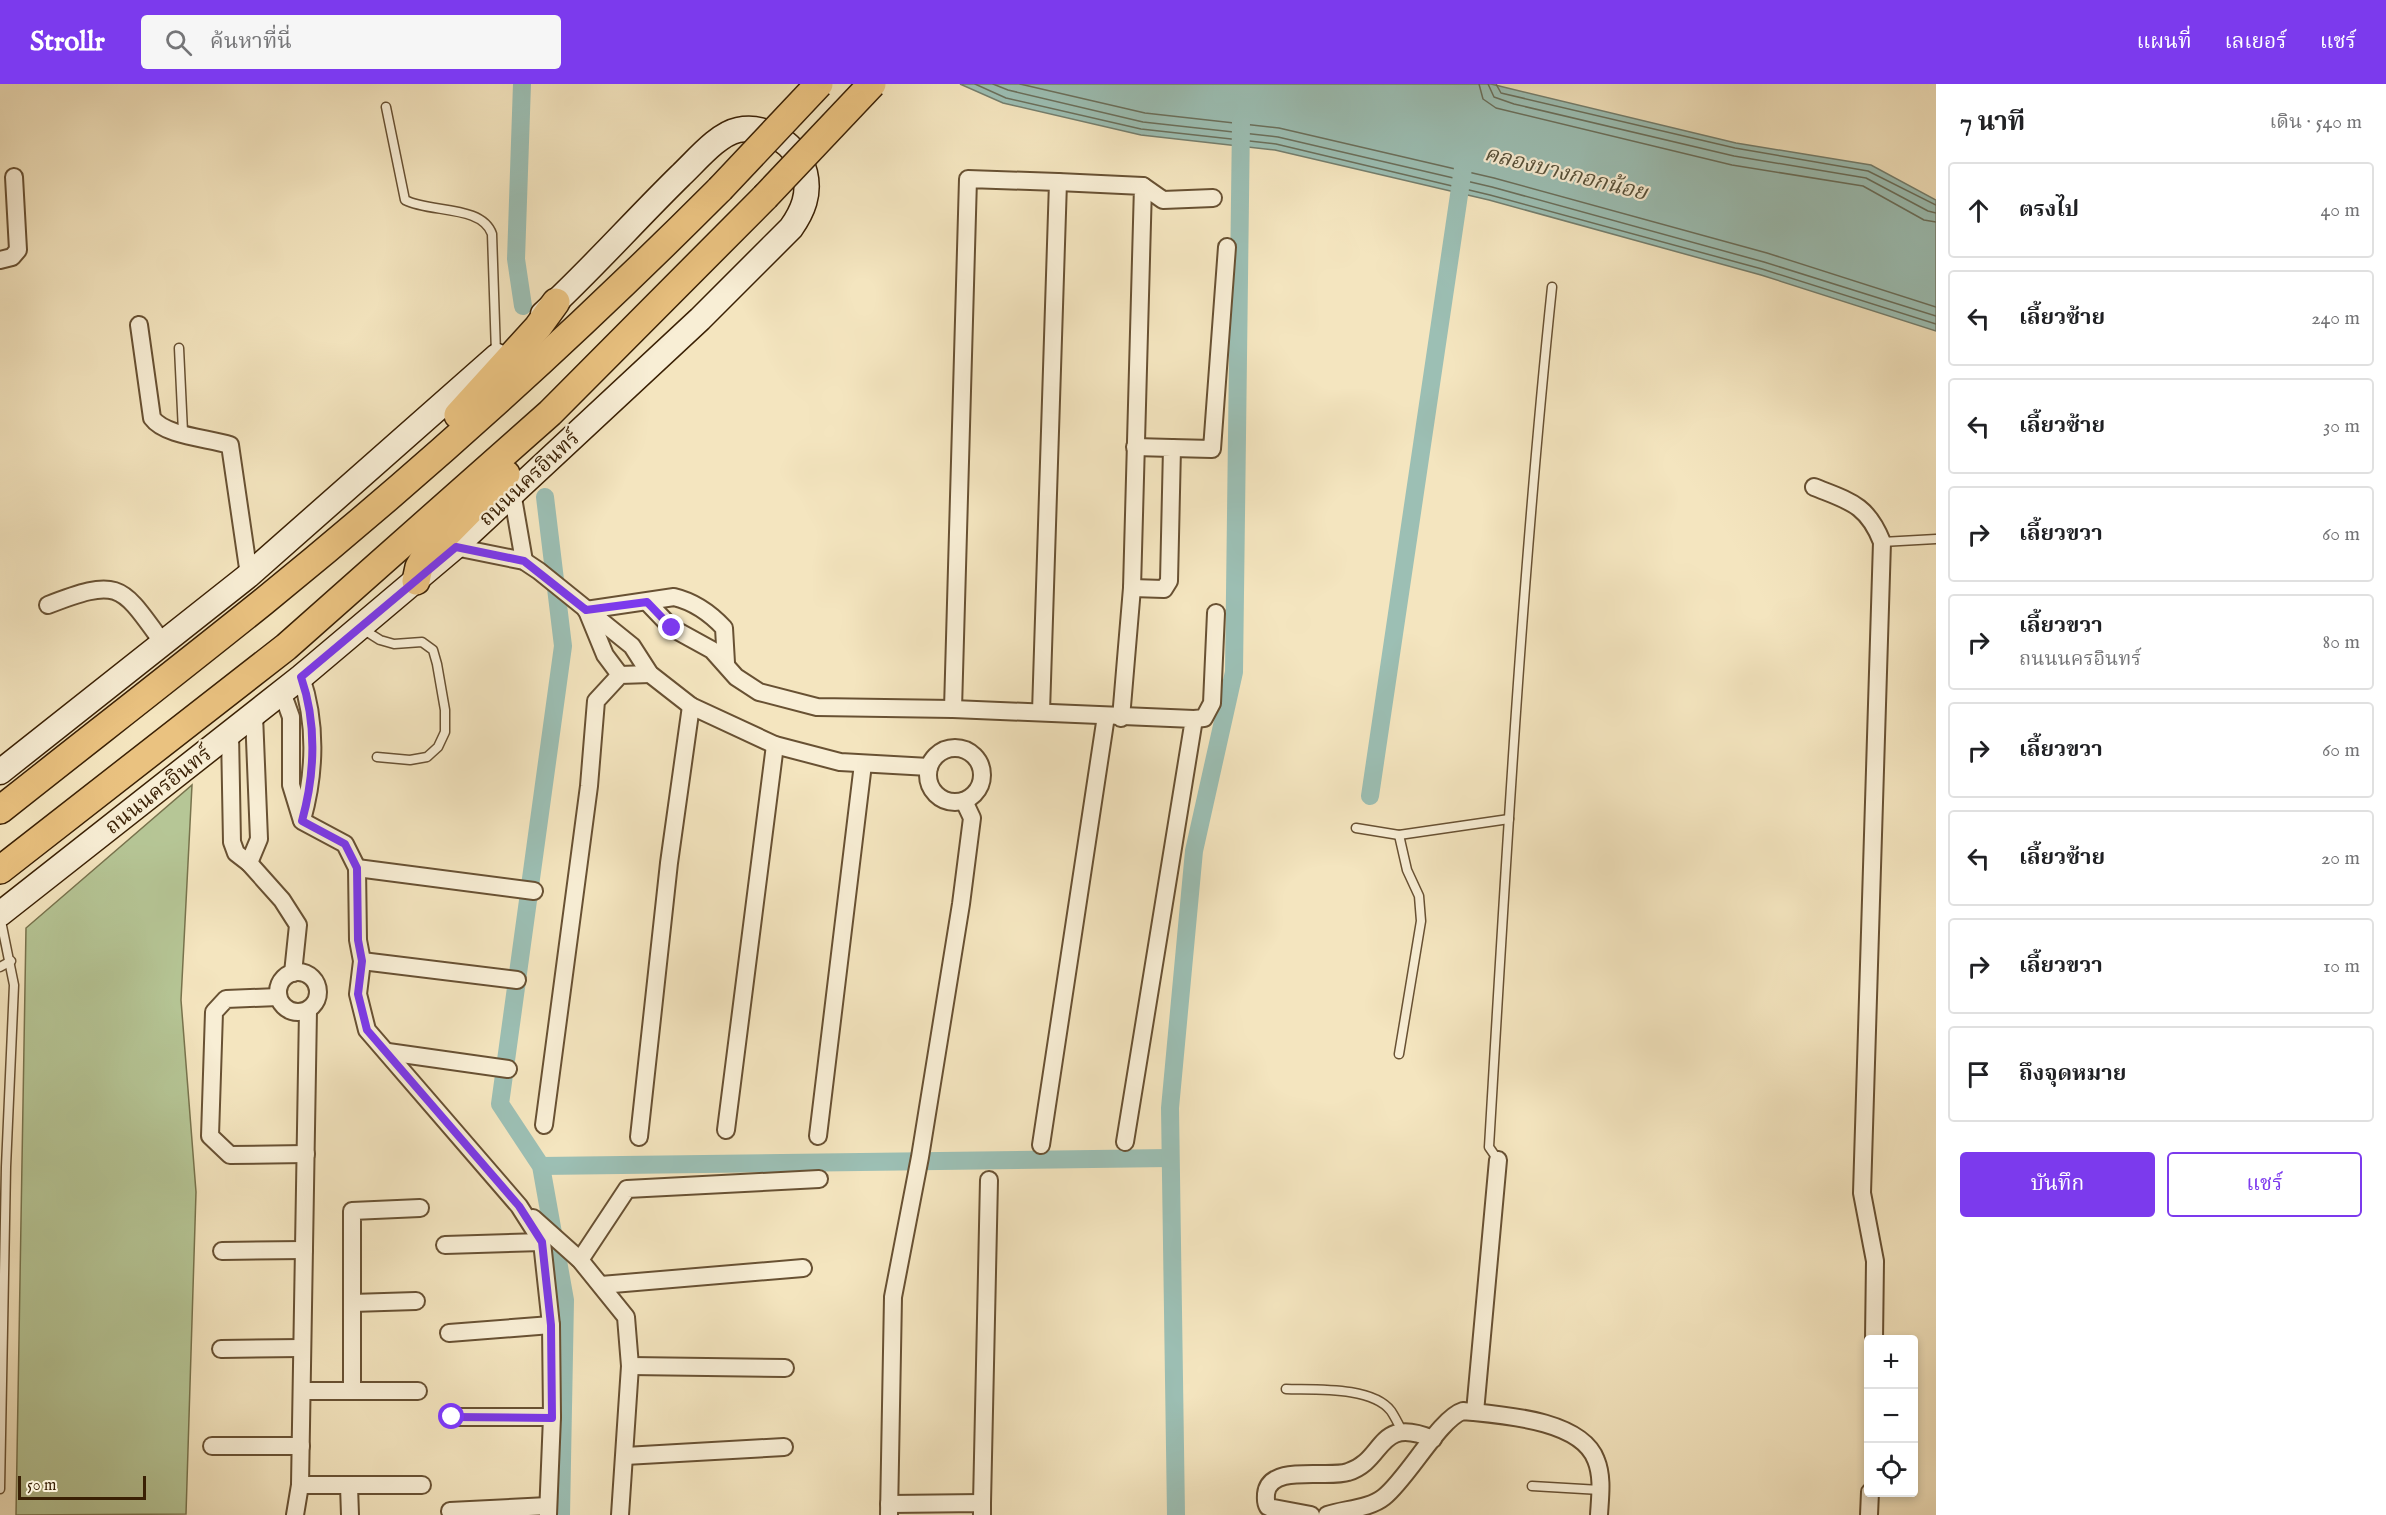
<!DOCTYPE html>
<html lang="th">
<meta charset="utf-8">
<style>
body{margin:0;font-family:"IM FELL English","Noto Serif Thai",serif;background:#f6f6f6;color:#202124}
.controls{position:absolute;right:18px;bottom:18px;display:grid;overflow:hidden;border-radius:6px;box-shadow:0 3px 9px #0003}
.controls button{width:54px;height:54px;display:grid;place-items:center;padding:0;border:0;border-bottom:2px solid #e0e0e0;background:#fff;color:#202124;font:30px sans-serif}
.scale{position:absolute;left:18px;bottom:15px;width:128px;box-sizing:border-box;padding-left:6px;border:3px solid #3a2004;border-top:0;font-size:16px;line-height:21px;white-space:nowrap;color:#3a2004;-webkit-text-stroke:4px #f8eed5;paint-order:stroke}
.stop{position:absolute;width:18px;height:18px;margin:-14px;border:4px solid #7c3aed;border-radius:50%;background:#fff}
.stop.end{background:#7c3aed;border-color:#fff;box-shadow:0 2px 6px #0008}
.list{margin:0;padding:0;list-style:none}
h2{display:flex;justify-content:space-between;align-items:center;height:78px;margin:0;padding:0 24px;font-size:26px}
h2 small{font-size:20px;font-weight:400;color:#757577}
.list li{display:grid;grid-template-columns:39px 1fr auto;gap:18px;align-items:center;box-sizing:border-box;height:96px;margin:0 12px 12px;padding:0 12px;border:2px solid #e0e0e0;border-radius:6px}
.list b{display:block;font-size:22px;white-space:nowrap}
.list p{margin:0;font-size:20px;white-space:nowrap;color:#757577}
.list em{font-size:20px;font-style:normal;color:#757577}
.actions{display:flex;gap:12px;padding:18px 24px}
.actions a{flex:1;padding:14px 0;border:2px solid #7c3aed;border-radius:6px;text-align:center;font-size:21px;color:#7c3aed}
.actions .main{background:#7c3aed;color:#fff}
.icon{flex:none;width:33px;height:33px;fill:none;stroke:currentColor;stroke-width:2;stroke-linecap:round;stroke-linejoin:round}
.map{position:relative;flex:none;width:1936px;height:1431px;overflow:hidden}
header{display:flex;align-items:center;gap:36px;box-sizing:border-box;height:84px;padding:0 30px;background:#7c3aed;color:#fff}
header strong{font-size:28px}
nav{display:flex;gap:33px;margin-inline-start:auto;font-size:21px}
.search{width:420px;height:54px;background:#f6f6f6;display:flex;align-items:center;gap:15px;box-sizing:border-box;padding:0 21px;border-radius:6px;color:#757577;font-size:22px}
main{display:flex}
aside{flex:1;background:#fff}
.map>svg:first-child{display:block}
.green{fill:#b6c696;stroke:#78734d;stroke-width:1.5}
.water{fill:#9cbfb4;stroke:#757f6e;stroke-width:1.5}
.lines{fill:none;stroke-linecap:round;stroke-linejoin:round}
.shore{stroke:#6b705c;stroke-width:1.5}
.canal{stroke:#9cbfb4;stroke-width:18}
.service-casing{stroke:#685133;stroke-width:11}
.minor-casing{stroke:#685133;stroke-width:20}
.secondary-casing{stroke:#3a2004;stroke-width:27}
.primary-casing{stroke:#3a2004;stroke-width:30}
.service{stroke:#f8eed5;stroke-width:8}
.minor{stroke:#f8eed5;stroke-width:16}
.secondary{stroke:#f8eed5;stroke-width:24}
.primary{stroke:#eac280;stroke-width:27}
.primary-bridge-casing{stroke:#3a2004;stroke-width:30;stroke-linecap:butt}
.primary-bridge{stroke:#eac280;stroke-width:27}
.route{stroke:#7c3aed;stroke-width:8}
.labels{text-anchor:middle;stroke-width:4.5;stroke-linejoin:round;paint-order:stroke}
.street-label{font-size:21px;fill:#3a2004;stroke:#f8eed5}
.water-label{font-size:22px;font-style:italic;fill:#575039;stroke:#f8eed5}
</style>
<header>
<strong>Strollr</strong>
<div class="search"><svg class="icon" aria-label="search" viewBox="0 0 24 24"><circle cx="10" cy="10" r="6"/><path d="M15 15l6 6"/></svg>ค้นหาที่นี่</div>
<nav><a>แผนที่</a><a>เลเยอร์</a><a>แชร์</a></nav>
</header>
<main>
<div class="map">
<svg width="1936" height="1431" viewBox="0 0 1936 1431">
<rect width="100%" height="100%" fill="#f4e5bf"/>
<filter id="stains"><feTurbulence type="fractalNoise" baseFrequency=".00333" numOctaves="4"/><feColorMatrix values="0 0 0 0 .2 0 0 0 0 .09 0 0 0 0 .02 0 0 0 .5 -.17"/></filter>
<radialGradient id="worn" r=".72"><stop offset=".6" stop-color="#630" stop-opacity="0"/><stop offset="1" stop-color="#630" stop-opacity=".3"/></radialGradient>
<!-- green -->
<path class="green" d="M192 701 181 916 196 1108 186 1430 16 1431 26 844Z"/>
<!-- water -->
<path class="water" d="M960 0H1491L1736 59 1871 81 1936 116V247L1761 191 1489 116 1275 66 1141 51 1003 19Z"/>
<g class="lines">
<!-- shore -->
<g class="shore">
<path d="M975 0 1006 14 1141 45 1276 60 1490 111 1762 185 1936 240"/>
<path d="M993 0 1008 6 1143 38 1278 53 1492 103 1764 178 1936 232"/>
<path d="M1020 0 1145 29 1279 44 1494 94 1767 169 1936 223"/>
<path d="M1479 0 1483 15 1496 24 1732 81 1863 102 1924 136 1936 138"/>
<path d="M1488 0 1494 13 1514 20 1734 72 1866 94 1928 127 1936 129"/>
<path d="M1496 0 1501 9 1735 64 1868 87 1936 121"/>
</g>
<!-- canal -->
<g class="canal">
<path d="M522 0 516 175 523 222"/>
<path d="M545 413 563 562 500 1020 541 1082 565 1216 561 1431"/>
<path d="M1370 712 1463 84"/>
<path d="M541 1082 1170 1074"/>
<path d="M1176 1431 1170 1024 1194 767 1234 588 1241 37"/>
</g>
<defs>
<g id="service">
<path d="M386 23 405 116C430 129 482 121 492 150L496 269"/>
<path d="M179 264 183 348"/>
<path d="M1882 458 1936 455"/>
<path d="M361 544 380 556 394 560 422 558 433 566 437 580 445 626V648L438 663 427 673 410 676 377 673"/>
<path d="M1356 744 1399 751 1509 735"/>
<path d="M1399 751 1407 786 1419 812 1421 837 1399 970"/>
<path d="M0 883 11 877"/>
<path d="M1498 1076 1489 1063C1506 777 1522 489 1552 203"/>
<path d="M1286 1305C1314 1306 1372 1302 1391 1327 1395 1333 1399 1341 1402 1347"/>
<path d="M1532 1402 1600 1406"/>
<path d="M0 1405 6 1083 14 901 0 832"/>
</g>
<g id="minor">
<path d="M1058 98 1143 102 1132 504 1121 634"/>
<path d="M1143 102 1163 116 1213 114"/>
<path d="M0 176 12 173 18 166 14 93"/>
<path d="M139 241 152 334C165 352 208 354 230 361L249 491"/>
<path d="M1172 364 1212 365 1227 163"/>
<path d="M1814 403C1849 417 1867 420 1882 458L1862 1109 1875 1177 1874 1256"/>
<path d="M512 408 524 477"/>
<path d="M455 463 524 477 539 487 632 562 650 590 691 622 775 661 840 678 929 683"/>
<path d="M1132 504 1164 505 1169 497 1172 364 1135 363"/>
<path d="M647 518 672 544 712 566 736 593 759 608 817 623 953 625 1194 635 1125 1058"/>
<path d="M48 521C120 493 121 501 163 559"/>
<path d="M586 526 674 513C695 518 710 529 724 544L726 579"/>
<path d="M587 527 605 571 620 591"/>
<path d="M301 593C317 639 315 690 302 736"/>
<path d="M282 608 291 633V701L302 737 345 760 357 784 358 856 362 877 358 910 367 946 519 1122 542 1158 551 1241 552 1333 548 1431"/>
<path d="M953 625 968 95 1058 98 1041 628"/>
<path d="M1194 635 1204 634 1212 619 1216 529"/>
<path d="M230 649 232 758 236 769 249 779 259 755 254 631"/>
<circle cx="955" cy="691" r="27"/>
<path d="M249 779 282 816 298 841 293 889"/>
<path d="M357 784 534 807"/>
<path d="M362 877 517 896"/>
<circle cx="298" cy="908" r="20"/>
<path d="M278 913 226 915 214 928 210 1052 230 1071 306 1070"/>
<path d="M388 968 508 985"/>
<path d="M544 1041 589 702 596 617 620 591 650 590"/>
<path d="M726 1046 775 661"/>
<path d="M818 1052 863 680"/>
<path d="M639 1053 669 779 691 622"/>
<path d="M1041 1061 1106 632"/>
<path d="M533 1134 580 1176 626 1233 630 1282 620 1431"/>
<path d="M445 1161 542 1158"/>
<path d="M222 1167 304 1166"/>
<path d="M580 1176 627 1105 819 1095"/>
<path d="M601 1201 803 1184"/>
<path d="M352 1219 416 1217"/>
<path d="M449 1249 551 1241"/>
<path d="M221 1265 302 1264"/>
<path d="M630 1282 785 1284"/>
<path d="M302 1307H418"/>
<path d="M352 1307V1127L420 1124"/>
<path d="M1475 1328 1498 1076"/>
<path d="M452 1333H552"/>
<path d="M212 1362H301"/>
<path d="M625 1372 784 1363"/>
<path d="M300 1401H422"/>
<path d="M349 1402 350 1431"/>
<path d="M982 1419 989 1096"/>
<path d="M889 1420 982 1419V1431"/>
<path d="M450 1427 548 1422"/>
<path d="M295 1431 300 1401 308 926"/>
<path d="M889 1431 893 1213 920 1073 961 820 972 734 964 717"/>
<path d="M1311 1431 1268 1423C1265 1418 1266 1415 1266 1410 1269 1379 1328 1395 1348 1388 1386 1376 1376 1331 1433 1355"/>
<path d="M1327 1431C1345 1425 1369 1425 1384 1413 1408 1394 1440 1334 1463 1327 1500 1331 1581 1335 1596 1376 1603 1393 1600 1413 1599 1431"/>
<path d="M1869 1431 1870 1408"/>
</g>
<g id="secondary">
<path d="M0 688 249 491 497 272"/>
<path d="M0 830 301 593 455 463 700 235 791 144C803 127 810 110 805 89 798 61 767 40 738 46 718 50 696 77 681 91 634 137 591 186 543 230"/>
</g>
<g id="primary">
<path d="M458 331 538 243 556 218"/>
<path d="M416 497 419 483 426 471 506 390"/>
<path d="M0 726C87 657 176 588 263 518 422 389 575 250 720 105"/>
<path d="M0 786 286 563 550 329 765 113"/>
</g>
</defs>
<!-- service casing -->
<use href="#service" class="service-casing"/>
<!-- minor casing -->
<use href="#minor" class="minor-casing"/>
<!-- secondary casing -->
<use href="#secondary" class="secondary-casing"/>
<!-- primary casing -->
<use href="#primary" class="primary-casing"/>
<!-- service -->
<use href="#service" class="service"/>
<!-- minor -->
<use href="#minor" class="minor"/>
<!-- secondary -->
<use href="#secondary" class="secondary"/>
<!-- primary -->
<use href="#primary" class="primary"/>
<defs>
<g id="primary-bridge">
<path d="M720 105 819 0"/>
<path d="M765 113 872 0"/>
</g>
</defs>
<!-- primary-bridge casing -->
<use href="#primary-bridge" class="primary-bridge-casing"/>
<!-- primary-bridge -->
<use href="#primary-bridge" class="primary-bridge"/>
</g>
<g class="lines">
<!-- route -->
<path class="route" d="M452 1333 552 1334 551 1241 542 1158 519 1122 367 946 358 910 362 877 358 856 357 784 345 760 302 737C315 690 317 639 301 593L456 463 524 477 586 526 647 518 672 544"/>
</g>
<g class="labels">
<!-- street labels -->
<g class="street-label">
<text transform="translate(529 394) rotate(-43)" y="7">ถนนนครอินทร์</text>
<text transform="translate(158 706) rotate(-38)" y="7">ถนนนครอินทร์</text>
</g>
<!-- water labels -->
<g class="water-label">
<text transform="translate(1566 88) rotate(14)" y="8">คลองบางกอกน้อย</text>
</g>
</g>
<rect width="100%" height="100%" filter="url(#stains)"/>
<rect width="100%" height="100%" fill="url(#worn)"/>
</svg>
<div class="controls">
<button>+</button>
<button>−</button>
<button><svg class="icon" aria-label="locate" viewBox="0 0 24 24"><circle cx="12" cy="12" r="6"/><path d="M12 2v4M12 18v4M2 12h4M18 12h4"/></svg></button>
</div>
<div class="scale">50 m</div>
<div class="stop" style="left:452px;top:1333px"></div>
<div class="stop end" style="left:672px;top:544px"></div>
</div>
<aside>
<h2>7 นาที<small>เดิน · 540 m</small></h2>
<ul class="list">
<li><svg class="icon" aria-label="ahead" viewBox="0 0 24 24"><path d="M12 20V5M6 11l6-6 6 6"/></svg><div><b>ตรงไป</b></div><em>40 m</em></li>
<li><svg class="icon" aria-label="left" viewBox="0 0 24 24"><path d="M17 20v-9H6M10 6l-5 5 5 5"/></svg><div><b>เลี้ยวซ้าย</b></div><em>240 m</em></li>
<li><svg class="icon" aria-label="left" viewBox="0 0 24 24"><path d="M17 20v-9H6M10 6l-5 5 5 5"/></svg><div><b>เลี้ยวซ้าย</b></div><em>30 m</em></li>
<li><svg class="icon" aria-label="right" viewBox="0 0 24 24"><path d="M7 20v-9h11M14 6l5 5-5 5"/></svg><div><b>เลี้ยวขวา</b></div><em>60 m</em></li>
<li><svg class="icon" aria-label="right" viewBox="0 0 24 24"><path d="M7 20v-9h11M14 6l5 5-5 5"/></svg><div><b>เลี้ยวขวา</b><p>ถนนนครอินทร์</p></div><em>80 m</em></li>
<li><svg class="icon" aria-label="right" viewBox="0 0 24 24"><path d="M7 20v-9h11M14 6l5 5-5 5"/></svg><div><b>เลี้ยวขวา</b></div><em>60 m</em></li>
<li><svg class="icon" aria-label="left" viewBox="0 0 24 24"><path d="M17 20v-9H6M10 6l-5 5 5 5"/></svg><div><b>เลี้ยวซ้าย</b></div><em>20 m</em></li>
<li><svg class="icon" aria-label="right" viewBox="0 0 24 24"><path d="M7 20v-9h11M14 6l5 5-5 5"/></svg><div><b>เลี้ยวขวา</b></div><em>10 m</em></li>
<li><svg class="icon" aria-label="arrive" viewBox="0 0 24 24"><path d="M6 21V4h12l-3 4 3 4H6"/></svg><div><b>ถึงจุดหมาย</b></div></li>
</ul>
<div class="actions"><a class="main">บันทึก</a><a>แชร์</a></div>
</aside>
</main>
